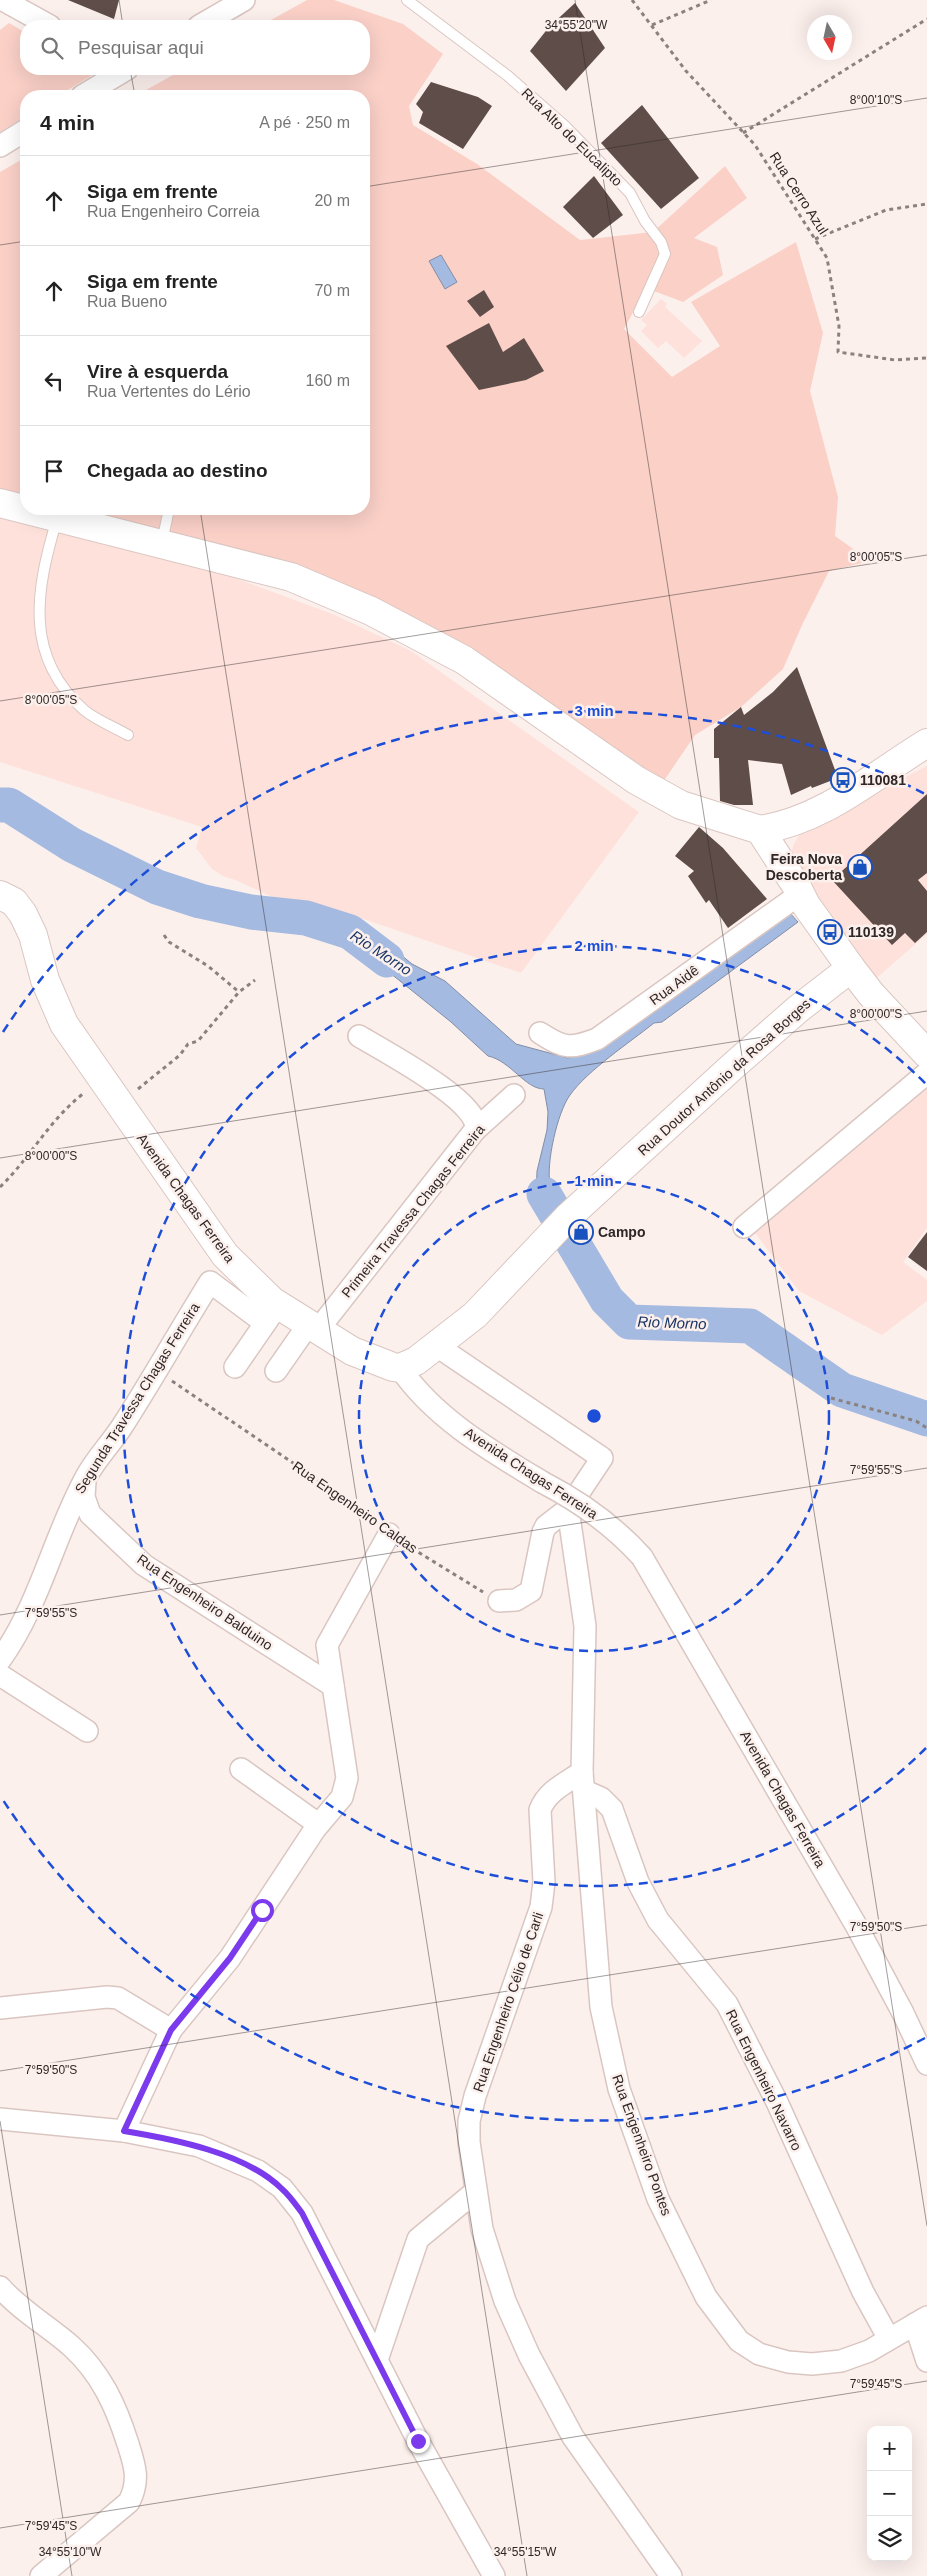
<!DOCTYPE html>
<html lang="pt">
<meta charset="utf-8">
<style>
body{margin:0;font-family:Arial,sans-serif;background:#f2f2f2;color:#222}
.controls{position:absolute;right:15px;bottom:15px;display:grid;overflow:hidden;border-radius:10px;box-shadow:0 5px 20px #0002}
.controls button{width:45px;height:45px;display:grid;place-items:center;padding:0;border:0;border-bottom:1px solid #e0e0e0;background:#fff;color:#222;font:25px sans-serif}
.compass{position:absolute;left:807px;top:15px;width:45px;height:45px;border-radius:50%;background:#fff;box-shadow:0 5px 20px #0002;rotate:171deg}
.stop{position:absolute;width:15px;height:15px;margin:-11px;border:4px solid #7c3aed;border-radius:50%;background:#fff}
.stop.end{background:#7c3aed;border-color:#fff;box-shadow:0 1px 5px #0008}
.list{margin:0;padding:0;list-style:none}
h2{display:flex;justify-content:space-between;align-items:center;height:65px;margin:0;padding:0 20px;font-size:21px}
h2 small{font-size:16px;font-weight:400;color:#767676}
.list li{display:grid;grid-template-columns:32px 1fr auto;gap:15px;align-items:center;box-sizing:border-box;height:90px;padding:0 20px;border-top:1px solid #e0e0e0}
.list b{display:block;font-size:19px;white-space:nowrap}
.list p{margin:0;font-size:16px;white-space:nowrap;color:#767676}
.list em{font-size:16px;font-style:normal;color:#767676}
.icon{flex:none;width:28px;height:28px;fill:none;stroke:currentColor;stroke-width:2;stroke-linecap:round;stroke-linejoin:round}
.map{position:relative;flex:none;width:927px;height:2576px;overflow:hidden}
.search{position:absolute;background:#fff;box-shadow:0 5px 20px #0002;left:20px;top:20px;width:350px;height:55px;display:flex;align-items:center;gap:12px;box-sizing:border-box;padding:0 18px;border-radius:20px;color:#767676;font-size:19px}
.panel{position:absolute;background:#fff;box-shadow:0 5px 20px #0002;left:20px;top:90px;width:350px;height:425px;border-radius:20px}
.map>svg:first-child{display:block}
.built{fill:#fee1db}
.green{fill:#fad0c7}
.water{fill:#a5bae0;stroke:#818ea8}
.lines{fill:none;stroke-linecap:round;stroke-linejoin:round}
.river{stroke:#a5bae0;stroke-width:35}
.building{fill:#5e4d49}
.lane-casing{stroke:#dac6c1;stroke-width:12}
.street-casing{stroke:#dac6c1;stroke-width:24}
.secondary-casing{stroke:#dac6c1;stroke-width:30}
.path{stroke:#8b827f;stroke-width:3;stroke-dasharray:4 4;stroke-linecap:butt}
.lane{stroke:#fff;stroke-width:10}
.street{stroke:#fff;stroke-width:21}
.secondary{stroke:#fff;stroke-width:28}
.street-bridge-casing{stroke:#dac6c1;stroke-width:24;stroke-linecap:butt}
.street-bridge{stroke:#fff;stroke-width:21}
.route{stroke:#7c3aed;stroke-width:6}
.ticks{fill:none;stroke:#2e2725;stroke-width:1;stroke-opacity:0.45}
.ring{fill:none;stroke:#1d4ed8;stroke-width:2.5;stroke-dasharray:9 6}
.labels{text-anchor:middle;stroke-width:5;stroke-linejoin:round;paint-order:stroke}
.street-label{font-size:14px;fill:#2e2725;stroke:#fcf0ed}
.poi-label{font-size:14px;font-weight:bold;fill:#2e2725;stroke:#fcf0ed;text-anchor:start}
.water-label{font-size:15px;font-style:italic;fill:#1a3464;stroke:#fcf0ed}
.ticks-label{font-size:12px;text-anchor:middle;fill:#2e2725;stroke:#fcf0ed;stroke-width:5;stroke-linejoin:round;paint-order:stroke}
.centre{fill:#1d4ed8;stroke:#fcf0ed;stroke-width:2.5}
.ring-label{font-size:15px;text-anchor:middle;font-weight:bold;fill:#1d4ed8;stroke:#fcf0ed;stroke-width:5;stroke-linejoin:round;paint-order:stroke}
</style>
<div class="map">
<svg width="927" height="2576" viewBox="0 0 927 2576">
<rect width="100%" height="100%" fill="#fcf0ed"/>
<!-- built -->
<g class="built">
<path d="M661 299 667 304 665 307 702 341 684 358 666 341 658 348 641 331 647 325 641 320Z"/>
<path d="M0 518 219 572 335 615 411 651 639 812 521 973 352 915 350 922 302 911 238 881 223 876 212 869 196 848 202 827 0 762Z"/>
<path d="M927 766V934L872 982 790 860 793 846 802 830Z"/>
<path d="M927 1089V1228L903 1262 927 1280V1301L882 1335 799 1291 755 1233Z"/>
</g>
<!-- green -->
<g class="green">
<path d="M307 0H334L403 24 443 54 409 106 413 125 477 164 580 240 653 232 725 166 747 198 694 238 717 247 723 275 683 302 646 288 624 329 672 377 720 346 691 302 796 242 823 333 810 391 838 497 835 536 870 561 829 571 802 625 783 669 741 707 695 735 663 782 477 654 57 509H364V96H135L184 69H364V26H260Z"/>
<path d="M9 23 26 33V69H91L97 72 58 96H26V116L0 132V30Z"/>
<path d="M26 157V500L0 493V172Z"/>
</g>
<!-- water -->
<g class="water">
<path d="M441 255 457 282 445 289 429 261Z"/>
<path d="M789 912 798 922 662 1022 654 1023C629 1043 588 1070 570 1095 557 1113 546 1164 550 1184 552 1193 557 1201 561 1209L544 1222 536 1201 537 1171 547 1130 548 1112 544 1089C525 1089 511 1061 488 1056L451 1022 349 940 351 927 395 950 412 964 445 981 516 1044 568 1058 598 1047Z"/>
</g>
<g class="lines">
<!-- river -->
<g class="river">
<path d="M0 805H9L72 845 157 887 200 901 251 912 306 918 350 932 387 960"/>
<path d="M544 1194 607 1300 629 1322 750 1326 842 1390 927 1419"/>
</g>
</g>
<!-- building -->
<g class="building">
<path d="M68 0H119L114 19Z"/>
<path d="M575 3 605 48 566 91 530 51 549 27Z"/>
<path d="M431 82 478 97 492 106 463 149 419 123 423 112 416 104Z"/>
<path d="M642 105 699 178 661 209 601 143Z"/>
<path d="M594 176 623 215 593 238 563 207Z"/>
<path d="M484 290 494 307 480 317 467 301Z"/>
<path d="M489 323 503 352 524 338 544 371 526 380 479 390 446 346Z"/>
<path d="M797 667 838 778 812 788 811 786 791 795 782 764 748 760 753 805H734L720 801 719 758H714V729L741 707 744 715 773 692Z"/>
<path d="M927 794V873L918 880 927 891V932L915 943 905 933 892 945 832 880Z"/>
<path d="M699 827 723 848 767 899 728 928 709 900 706 903 688 876 694 871 675 856Z"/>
<path d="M927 1232V1271L908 1257Z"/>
</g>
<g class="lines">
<defs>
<g id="lane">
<path d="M407 0 508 76 565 126 630 193 645 221 661 242 665 254 639 312"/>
<path d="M57 519C36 589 23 656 84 710 96 720 114 727 128 735"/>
<path d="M162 542 169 509"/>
</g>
<g id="street">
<path d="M3 0 50 26"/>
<path d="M199 26 244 0"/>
<path d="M82 96 127 69"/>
<path d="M0 146 26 130"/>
<path d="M540 1033C565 1049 570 1049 597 1039L800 894"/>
<path d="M359 1036C380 1049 485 1104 475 1130"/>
<path d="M744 1227 927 1073"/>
<path d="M317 1331 475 1130 514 1095"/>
<path d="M437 1346 602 1458 568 1509 546 1526 543 1532 531 1591 516 1600 499 1601"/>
<path d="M235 1367 273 1312"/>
<path d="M400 1368C434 1418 491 1451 542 1482"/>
<path d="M276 1371 308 1325"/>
<path d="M85 1481 84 1497 90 1514 144 1565 333 1686"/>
<path d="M568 1509 585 1626 582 1772C566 1783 547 1791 540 1810L544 1882 541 1907 475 2096 469 2121V2142L482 2229 505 2301 529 2355 573 2437 671 2576"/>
<path d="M642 1557 857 1927 903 2013 927 2064"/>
<path d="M0 1660C39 1606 53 1539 84 1481 93 1462 109 1446 121 1428 152 1380 180 1330 210 1282L265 1323"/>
<path d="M0 1675 87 1731"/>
<path d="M241 1769 318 1824"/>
<path d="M582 1772 601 2007 619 2089 658 2199 706 2297 739 2341 759 2354 788 2362 812 2364 841 2361 869 2351 927 2317"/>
<path d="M585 1791 601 1798 612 1809 638 1882 658 1920 727 2004 777 2102 863 2292 889 2339"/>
<path d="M0 2008 107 1997 118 1998 171 2030"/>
<path d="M0 2119 124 2131 199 2146 258 2171 282 2188 302 2213 418 2441 494 2576"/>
<path d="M124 2131 171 2030 230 1958 315 1829 342 1797 347 1778 327 1645 389 1534"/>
<path d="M0 2287C20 2310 48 2326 71 2346 101 2373 116 2406 128 2444 135 2466 140 2480 129 2502L41 2576"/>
<path d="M915 2324 927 2361"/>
<path d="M377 2360 418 2239 476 2191"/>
</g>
<g id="secondary">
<path d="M0 503 291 577 371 611 464 660 636 780 681 805 760 830 797 887 806 905 851 968 871 994 927 1054"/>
<path d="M760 830C824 820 873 776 927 743"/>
<path d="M0 895 14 902 23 914 33 935 45 980 64 1024 225 1255 272 1301 352 1351 393 1367 400 1368 416 1361 475 1315 569 1216 733 1066 798 1009 851 968"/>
</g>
</defs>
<!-- lane casing -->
<use href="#lane" class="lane-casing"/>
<!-- street casing -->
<use href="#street" class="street-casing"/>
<!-- secondary casing -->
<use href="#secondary" class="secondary-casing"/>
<!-- path -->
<g class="path">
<path d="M632 0 686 71 755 145 827 258 839 326 838 352 895 360 927 358"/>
<path d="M652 25 711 0"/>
<path d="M743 133 927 19"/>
<path d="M815 239 886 210 927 204"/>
<path d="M164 935 169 942 208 966 239 992"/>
<path d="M138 1089 180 1055 188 1044 198 1041 239 992 255 980"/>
<path d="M0 1187C32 1156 48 1121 84 1093"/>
<path d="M172 1381 302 1469 373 1522"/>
<path d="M831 1398 916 1421 927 1428"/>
<path d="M405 1544 483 1592"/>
</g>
<!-- lane -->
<use href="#lane" class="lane"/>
<!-- street -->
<use href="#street" class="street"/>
<!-- secondary -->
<use href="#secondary" class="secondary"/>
<defs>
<path id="street-bridge" d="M542 1482C581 1502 613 1525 642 1557"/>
</defs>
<!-- street-bridge casing -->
<use href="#street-bridge" class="street-bridge-casing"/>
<!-- street-bridge -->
<use href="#street-bridge" class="street-bridge"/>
</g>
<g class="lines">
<!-- route -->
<path class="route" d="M262 1910 230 1958 171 2030 124 2131C173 2139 246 2153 282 2189 290 2196 296 2205 302 2213L418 2441"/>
</g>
<!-- ticks -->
<path class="ticks" d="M119 0 123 26M575 0 927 2226M130 69 135 96M364 187 927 98M0 245 26 241M200 509 527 2576M0 701 927 555M0 1158 927 1011M0 1615 927 1468M0 2071 927 1925M0 2121 72 2576M0 2528 927 2381"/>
<!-- distance rings -->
<g class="ring">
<circle cx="594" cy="1416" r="235"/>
<path d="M926 1748A470 470 0 1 1 926 1084"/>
<path d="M925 2038A705 705 0 0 1 3 1800M3 1032A705 705 0 0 1 925 794"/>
</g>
<!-- icons -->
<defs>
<symbol id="bus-ring" viewBox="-11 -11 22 22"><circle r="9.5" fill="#fcf0ed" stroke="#1752be" stroke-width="1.5"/><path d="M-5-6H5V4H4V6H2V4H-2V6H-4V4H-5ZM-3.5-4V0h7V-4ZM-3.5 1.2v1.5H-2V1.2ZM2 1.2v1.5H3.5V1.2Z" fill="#1752be"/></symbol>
<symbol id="shop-ring" viewBox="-11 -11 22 22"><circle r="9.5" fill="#fcf0ed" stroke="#1752be" stroke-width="1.5"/><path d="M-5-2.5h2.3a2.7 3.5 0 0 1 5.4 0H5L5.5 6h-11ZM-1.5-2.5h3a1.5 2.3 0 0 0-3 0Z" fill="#1752be"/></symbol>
</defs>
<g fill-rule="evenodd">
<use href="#bus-ring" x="829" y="766" width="28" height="28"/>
<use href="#shop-ring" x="846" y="853" width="28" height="28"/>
<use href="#bus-ring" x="816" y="918" width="28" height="28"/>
<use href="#shop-ring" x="567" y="1218" width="28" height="28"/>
</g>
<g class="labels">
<!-- street labels -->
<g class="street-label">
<text transform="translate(572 137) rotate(44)" y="5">Rua Alto do Eucalipto</text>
<text transform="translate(799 193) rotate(57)" y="5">Rua Cerro Azul</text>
<text transform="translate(674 985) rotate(-36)" y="5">Rua Aidê</text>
<text transform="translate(724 1077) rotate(-42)" y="5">Rua Doutor Antônio da Rosa Borges</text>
<text transform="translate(186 1198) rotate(54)" y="5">Avenida Chagas Ferreira</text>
<text transform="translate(413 1211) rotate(-51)" y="5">Primeira Travessa Chagas Ferreira</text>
<text transform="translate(137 1398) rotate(-58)" y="5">Segunda Travessa Chagas Ferreira</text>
<text transform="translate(531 1473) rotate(33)" y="5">Avenida Chagas Ferreira</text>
<text transform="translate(355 1507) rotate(35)" y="5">Rua Engenheiro Caldas</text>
<text transform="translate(205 1602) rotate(34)" y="5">Rua Engenheiro Balduino</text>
<text transform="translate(783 1799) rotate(60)" y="5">Avenida Chagas Ferreira</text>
<text transform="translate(508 2002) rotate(-71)" y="5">Rua Engenheiro Célio de Carli</text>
<text transform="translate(764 2080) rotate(64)" y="5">Rua Engenheiro Navarro</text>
<text transform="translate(642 2145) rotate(70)" y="5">Rua Engenheiro Pontes</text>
</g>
<!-- poi labels -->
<g class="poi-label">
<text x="860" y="785">110081</text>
<text x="842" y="864" text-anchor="end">Feira Nova<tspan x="842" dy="16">Descoberta</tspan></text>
<text x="848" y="937">110139</text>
<text x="598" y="1237">Campo</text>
</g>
<!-- water labels -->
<g class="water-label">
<text transform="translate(381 953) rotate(33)" y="5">Rio Morno</text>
<text transform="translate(672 1323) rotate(2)" y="5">Rio Morno</text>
</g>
</g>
<g class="ticks-label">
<text x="576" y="29">34°55'20"W</text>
<text x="876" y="104">8°00'10"S</text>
<text x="876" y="561">8°00'05"S</text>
<text x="51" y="704">8°00'05"S</text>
<text x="876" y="1018">8°00'00"S</text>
<text x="51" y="1160">8°00'00"S</text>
<text x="876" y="1474">7°59'55"S</text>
<text x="51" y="1617">7°59'55"S</text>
<text x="876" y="1931">7°59'50"S</text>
<text x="51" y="2074">7°59'50"S</text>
<text x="876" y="2388">7°59'45"S</text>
<text x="51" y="2530">7°59'45"S</text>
<text x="70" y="2556">34°55'10"W</text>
<text x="525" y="2556">34°55'15"W</text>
</g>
<circle cx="594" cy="1416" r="8" class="centre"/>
<g class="ring-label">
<text x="594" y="716">3 min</text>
<text x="594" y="951">2 min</text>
<text x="594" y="1186">1 min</text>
</g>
</svg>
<div class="controls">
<button>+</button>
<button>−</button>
<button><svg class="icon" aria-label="layers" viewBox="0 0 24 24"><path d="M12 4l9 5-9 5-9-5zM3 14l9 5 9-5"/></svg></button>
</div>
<svg class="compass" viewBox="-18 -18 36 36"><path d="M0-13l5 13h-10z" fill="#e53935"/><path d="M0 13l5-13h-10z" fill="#767676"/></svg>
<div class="stop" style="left:262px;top:1910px"></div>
<div class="stop end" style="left:418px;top:2441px"></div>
<div class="search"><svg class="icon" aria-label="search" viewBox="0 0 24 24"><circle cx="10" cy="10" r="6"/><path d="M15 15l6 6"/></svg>Pesquisar aqui</div>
<section class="panel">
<h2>4 min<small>A pé · 250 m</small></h2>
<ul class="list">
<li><svg class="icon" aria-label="ahead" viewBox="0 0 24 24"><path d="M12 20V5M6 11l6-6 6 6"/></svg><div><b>Siga em frente</b><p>Rua Engenheiro Correia</p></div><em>20 m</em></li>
<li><svg class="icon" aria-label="ahead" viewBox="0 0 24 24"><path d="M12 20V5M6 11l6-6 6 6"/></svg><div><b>Siga em frente</b><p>Rua Bueno</p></div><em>70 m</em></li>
<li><svg class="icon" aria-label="left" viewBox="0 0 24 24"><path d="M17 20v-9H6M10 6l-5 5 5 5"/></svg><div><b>Vire à esquerda</b><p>Rua Vertentes do Lério</p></div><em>160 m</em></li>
<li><svg class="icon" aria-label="arrive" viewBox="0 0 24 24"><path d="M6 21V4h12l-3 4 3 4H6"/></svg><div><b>Chegada ao destino</b></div></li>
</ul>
</section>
</div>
